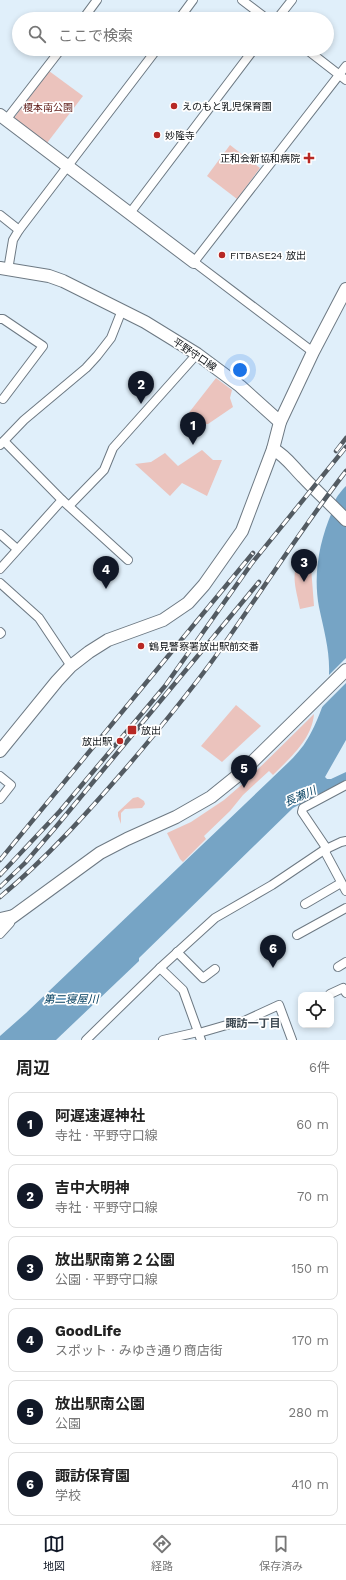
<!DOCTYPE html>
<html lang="ja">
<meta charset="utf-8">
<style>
body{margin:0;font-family:"Work Sans","Noto Sans JP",sans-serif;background:#f2f2f2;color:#222}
.controls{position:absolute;right:12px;bottom:12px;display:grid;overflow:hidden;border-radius:8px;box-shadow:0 2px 6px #0003}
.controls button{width:36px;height:36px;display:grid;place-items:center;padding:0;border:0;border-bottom:1px solid #e0e0e0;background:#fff;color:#222;font:20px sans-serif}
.you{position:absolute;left:240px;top:370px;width:14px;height:14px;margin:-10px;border:3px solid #fff;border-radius:50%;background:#1a73e8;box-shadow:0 0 0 6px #1a73e833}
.badge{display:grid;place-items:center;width:26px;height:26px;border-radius:50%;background:#111827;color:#fff;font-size:13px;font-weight:700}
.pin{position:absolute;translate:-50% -33px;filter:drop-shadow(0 1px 2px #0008)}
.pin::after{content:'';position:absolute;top:21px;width:14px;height:12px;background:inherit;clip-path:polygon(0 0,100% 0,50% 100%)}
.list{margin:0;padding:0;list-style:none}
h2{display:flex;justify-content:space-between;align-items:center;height:52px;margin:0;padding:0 16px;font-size:17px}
h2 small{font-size:13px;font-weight:400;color:#767676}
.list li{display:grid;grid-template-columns:26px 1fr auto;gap:12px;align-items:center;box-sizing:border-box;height:64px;margin:0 8px 8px;padding:0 8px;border:1px solid #e0e0e0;border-radius:8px}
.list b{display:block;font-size:15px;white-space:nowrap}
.list p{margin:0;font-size:13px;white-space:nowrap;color:#767676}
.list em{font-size:13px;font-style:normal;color:#767676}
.icon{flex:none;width:22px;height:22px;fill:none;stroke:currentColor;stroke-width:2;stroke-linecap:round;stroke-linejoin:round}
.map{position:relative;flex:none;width:346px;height:1040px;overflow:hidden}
.search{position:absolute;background:#fff;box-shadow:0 2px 6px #0003;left:12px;right:12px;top:12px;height:44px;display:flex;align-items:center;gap:10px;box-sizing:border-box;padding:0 14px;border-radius:22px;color:#767676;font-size:15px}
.sheet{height:484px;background:#fff}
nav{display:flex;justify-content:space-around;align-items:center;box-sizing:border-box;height:56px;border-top:1px solid #e0e0e0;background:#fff;font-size:11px;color:#767676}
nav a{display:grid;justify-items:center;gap:2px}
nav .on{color:#111827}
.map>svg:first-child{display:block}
.green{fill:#ebc3bd}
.water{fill:#76a4c5}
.pier{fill:#e0effa}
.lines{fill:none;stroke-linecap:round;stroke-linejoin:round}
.street-casing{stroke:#6d7983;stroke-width:10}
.secondary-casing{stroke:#6d7983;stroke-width:14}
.street{stroke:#fff;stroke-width:8}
.secondary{stroke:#fff;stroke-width:12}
.rail-casing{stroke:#535b62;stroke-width:4.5}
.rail{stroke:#fff;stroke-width:3;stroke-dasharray:9;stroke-linecap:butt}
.poi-dot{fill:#b72824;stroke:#fff;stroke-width:1.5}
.labels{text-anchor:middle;stroke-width:3.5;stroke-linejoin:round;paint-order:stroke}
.poi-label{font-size:10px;fill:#0b0f13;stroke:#fff;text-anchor:start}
.park-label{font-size:10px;fill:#5c1814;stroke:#fff}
.street-label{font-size:10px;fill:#0b0f13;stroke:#fff}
.water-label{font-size:11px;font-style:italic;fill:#033f60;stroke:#fff}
.neighbourhood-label{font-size:11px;font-weight:bold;fill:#3d4952;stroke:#fff}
</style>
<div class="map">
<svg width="346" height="1040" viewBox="0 0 346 1040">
<rect width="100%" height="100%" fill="#e0effa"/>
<!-- green -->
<g class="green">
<path d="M49 71 83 96 47 143 14 118Z"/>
<path d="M230 145 260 168 237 199 207 176Z"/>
<path d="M216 378 232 390 230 398 233 407 208 424H189L184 419Z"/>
<path d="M202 450 213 460H222L207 496 182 483 170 496 135 464 151 462 165 453 178 466Z"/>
<path d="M308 556H314L311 567 314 606 300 609C297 591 286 564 308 556Z"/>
<path d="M236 705 261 726 222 762 201 746Z"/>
<path d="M314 714C312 739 291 757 273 775L269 771 243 795 230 811 204 836 206 839 183 862 180 859 167 833 191 822 224 800 246 781Z"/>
<path d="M138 797 144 801 145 804 142 808 125 809 121 813V824L118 816V812L133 798Z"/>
</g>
<!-- water -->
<path class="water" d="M346 486V740L325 777 327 779H331L346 772V780L293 808 139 958V961L56 1040H0V1036L26 1013 269 781C279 771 290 762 299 751 311 738 323 708 327 691 333 660 325 636 319 607 313 575 319 542 332 512 334 509 334 504 335 501 337 496 342 490 346 486Z"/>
<!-- pier -->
<path class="pier" d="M346 658V683L318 711 325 692 327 677Z"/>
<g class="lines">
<defs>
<g id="street">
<path d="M242 0 267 19"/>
<path d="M83 19 97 0"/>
<path d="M179 19 193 0"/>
<path d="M277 19 292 0"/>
<path d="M306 49 346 80"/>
<path d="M6 120 61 49"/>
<path d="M130 213 254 49"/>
<path d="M0 215 19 230"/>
<path d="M8 270 13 240 19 230 157 49"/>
<path d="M0 319H3L43 346 3 399"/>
<path d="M313 352 194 262 346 66"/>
<path d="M4 441 62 500 128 560"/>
<path d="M0 445 24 420 86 368 97 356 111 338 122 310"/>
<path d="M69 506 104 470 113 448 197 354"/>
<path d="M0 534 17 549"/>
<path d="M0 569 62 500"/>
<path d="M0 583 39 618 71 666"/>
<path d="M0 632 1 633 0 634"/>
<path d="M0 776 11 785 0 799"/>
<path d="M327 849 302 812 303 808 346 785"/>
<path d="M324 850 346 891"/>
<path d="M305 904 341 883"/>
<path d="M0 917 14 914"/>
<path d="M0 934 10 923"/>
<path d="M297 935 346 908"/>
<path d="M177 952 203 978 215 969"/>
<path d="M338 967 346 962"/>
<path d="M160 968 183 990 201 1040"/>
<path d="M330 994 343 988 346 993"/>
<path d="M199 1033 237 1022H242L279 1005 292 1040"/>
<path d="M86 1040 160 968 215 918 272 885 324 850 341 842 346 841"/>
<path d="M163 1040 198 1032"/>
</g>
<g id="secondary">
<path d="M0 115 194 262"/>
<path d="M0 268 49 276 63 281 145 322 197 354 240 386 280 422"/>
<path d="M273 449C286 456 293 467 303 477 317 492 332 505 346 520"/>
<path d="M0 751 57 681 71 666 89 652 108 640 163 620 188 603 204 585 242 531 273 449 280 422 313 352 346 289"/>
<path d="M0 926 100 853 127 839 176 817 211 797 242 772 346 670"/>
</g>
</defs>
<!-- street casing -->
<use href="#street" class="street-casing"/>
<!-- secondary casing -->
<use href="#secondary" class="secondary-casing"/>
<!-- street -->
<use href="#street" class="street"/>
<!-- secondary -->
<use href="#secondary" class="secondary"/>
<defs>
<g id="rail">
<path d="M336 451 346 438"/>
<path d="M0 860 253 553"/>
<path d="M0 875 60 811 165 686 252 563 346 447"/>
<path d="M0 887 25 863 55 828 259 582"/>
<path d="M0 897C47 858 87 813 127 767 155 734 184 699 210 664 256 600 298 533 346 471"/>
</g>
</defs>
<!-- rail casing -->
<use href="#rail" class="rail-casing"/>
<!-- rail -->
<use href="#rail" class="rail"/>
</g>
<!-- markers -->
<g class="poi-dot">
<circle cx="174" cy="106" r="4"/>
<circle cx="157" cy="135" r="4"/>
<path d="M307 152h4v4h4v4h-4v4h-4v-4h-4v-4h4z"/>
<circle cx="222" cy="255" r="4"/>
<circle cx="141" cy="646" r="4"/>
<rect x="127" y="725" width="10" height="10" rx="2"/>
<circle cx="120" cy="741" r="4"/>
</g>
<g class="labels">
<!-- poi labels -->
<g class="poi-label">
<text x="182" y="110">えのもと乳児保育園</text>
<text x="165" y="139">妙隆寺</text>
<text x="300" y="162" text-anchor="end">正和会新協和病院</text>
<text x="230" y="259">FITBASE24 放出</text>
<text x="149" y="650">鶴見警察署放出駅前交番</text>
<text x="141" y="734">放出</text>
<text x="112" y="745" text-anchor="end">放出駅</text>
</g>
<!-- park labels -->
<g class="park-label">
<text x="48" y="111">榎本南公園</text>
</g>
<!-- street labels -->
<g class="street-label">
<text transform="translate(195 354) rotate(34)" y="4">平野守口線</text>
</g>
<!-- water labels -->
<g class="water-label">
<text transform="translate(300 796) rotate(-24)" y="4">長瀬川</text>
<text x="71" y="1003">第二寝屋川</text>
</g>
<!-- neighbourhood labels -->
<g class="neighbourhood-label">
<text x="253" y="1027">諏訪一丁目</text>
</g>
</g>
</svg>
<div class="controls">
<button><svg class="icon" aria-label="locate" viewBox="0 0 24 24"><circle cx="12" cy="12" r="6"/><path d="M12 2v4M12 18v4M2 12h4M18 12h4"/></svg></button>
</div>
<div class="you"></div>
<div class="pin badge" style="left:193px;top:445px">1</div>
<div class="pin badge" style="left:141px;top:404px">2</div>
<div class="pin badge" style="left:304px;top:582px">3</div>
<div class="pin badge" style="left:106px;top:589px">4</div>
<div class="pin badge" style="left:244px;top:788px">5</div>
<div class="pin badge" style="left:273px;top:968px">6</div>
<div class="search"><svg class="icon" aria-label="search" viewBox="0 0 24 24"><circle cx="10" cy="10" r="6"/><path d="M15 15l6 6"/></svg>ここで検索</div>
</div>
<section class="sheet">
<h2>周辺<small>6件</small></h2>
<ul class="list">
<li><span class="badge">1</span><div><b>阿遅速遅神社</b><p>寺社 · 平野守口線</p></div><em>60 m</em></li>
<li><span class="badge">2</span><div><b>吉中大明神</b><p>寺社 · 平野守口線</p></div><em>70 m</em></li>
<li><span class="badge">3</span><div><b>放出駅南第２公園</b><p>公園 · 平野守口線</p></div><em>150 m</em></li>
<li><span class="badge">4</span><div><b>GoodLife</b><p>スポット · みゆき通り商店街</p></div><em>170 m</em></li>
<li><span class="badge">5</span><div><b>放出駅南公園</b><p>公園</p></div><em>280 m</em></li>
<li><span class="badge">6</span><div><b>諏訪保育園</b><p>学校</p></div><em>410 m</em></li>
</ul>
</section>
<nav>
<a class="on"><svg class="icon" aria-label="map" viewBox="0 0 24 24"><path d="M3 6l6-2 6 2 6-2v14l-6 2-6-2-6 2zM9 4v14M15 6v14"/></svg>地図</a>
<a><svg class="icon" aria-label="directions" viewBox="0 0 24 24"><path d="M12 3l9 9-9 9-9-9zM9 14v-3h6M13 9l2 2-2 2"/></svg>経路</a>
<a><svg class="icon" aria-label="saved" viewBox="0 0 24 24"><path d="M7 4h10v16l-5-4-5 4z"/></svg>保存済み</a>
</nav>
